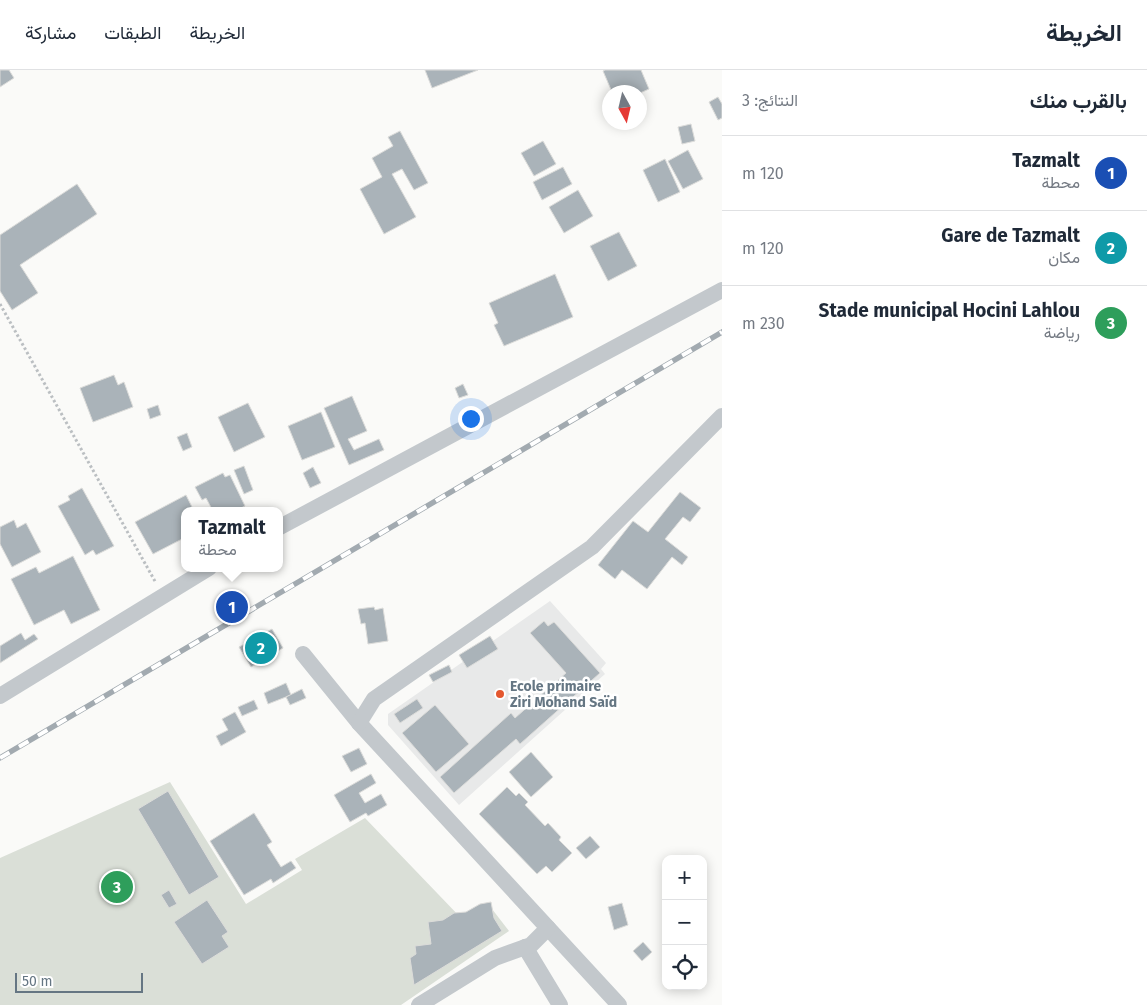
<!DOCTYPE html>
<html lang="ar">
<meta charset="utf-8">
<style>
body{margin:0;font-family:"Fira Sans",Vazirmatn,sans-serif;background:#f6f6f7;color:#1f2937;direction:rtl}
.controls{position:absolute;right:15px;bottom:15px;display:grid;overflow:hidden;border-radius:10px;box-shadow:0 2px 12px #0003}
.controls button{width:45px;height:45px;display:grid;place-items:center;padding:0;border:0;border-bottom:1px solid #e0e1e3;background:#fff;color:#1f2937;font:25px sans-serif}
.compass{position:absolute;left:602px;top:15px;width:45px;height:45px;border-radius:50%;background:#fff;box-shadow:0 2px 12px #0003;rotate:172deg}
.scale{position:absolute;left:15px;bottom:12px;width:128px;box-sizing:border-box;padding-left:5px;border:2px solid #657683;border-top:0;font-size:14px;line-height:18px;white-space:nowrap;color:#657683;-webkit-text-stroke:4px #fff;paint-order:stroke}
.you{position:absolute;left:470px;top:348px;width:18px;height:18px;margin:-12px;border:4px solid #fff;border-radius:50%;background:#1a73e8;box-shadow:0 0 0 8px #1a73e833}
.badge{display:grid;place-items:center;width:32px;height:32px;border-radius:50%;background:#2563eb;color:#fff;font-size:16px;font-weight:700}
.pin{position:absolute;translate:-50% -50%;border:2px solid #fff;box-shadow:0 1px 5px #0006}
.popup{position:absolute;left:181px;top:437px;width:102px;height:65px;box-sizing:border-box;display:grid;place-content:center;border-radius:10px;background:#fff;filter:drop-shadow(0 1px 4px #0005);font-size:16px;white-space:nowrap;color:#747a83}
.popup b{font-size:19px;color:#1f2937}
.popup::after{content:'';position:absolute;left:50%;top:100%;margin-left:-10px;border:10px solid transparent;border-top-color:#fff}
.list{margin:0;padding:0;list-style:none}
h2{display:flex;justify-content:space-between;align-items:center;height:65px;margin:0;padding:0 20px;font-size:21px}
h2 small{font-size:16px;font-weight:400;color:#747a83}
.list li{display:grid;grid-template-columns:32px 1fr auto;gap:15px;align-items:center;box-sizing:border-box;height:75px;padding:0 20px;border-top:1px solid #e0e1e3}
.list b{display:block;font-size:19px;white-space:nowrap}
.list p{margin:0;font-size:16px;white-space:nowrap;color:#747a83}
.list em{font-size:16px;font-style:normal;color:#747a83}
.icon{flex:none;width:28px;height:28px;fill:none;stroke:currentColor;stroke-width:2;stroke-linecap:round;stroke-linejoin:round}
.map{position:relative;flex:none;width:722px;height:935px;overflow:hidden;direction:ltr}
header{display:flex;align-items:center;gap:30px;box-sizing:border-box;height:70px;padding:0 25px;background:#fff;border-bottom:1px solid #e0e1e3}
header strong{font-size:24px}
nav{display:flex;gap:28px;margin-inline-start:auto;font-size:18px}
main{display:flex}
aside{flex:1;background:#fff}
.map>svg:first-child{display:block}
.built{fill:#e8e9e9}
.green{fill:#dadfd7}
.building{fill:#aab3b9;stroke:#dcdcda}
.lines{fill:none;stroke-linecap:round;stroke-linejoin:round}
.path{stroke:#bbbfc2;stroke-width:3;stroke-dasharray:2.5 2.5;stroke-linecap:butt}
.minor{stroke:#c3c8cc;stroke-width:16}
.rail-casing{stroke:#a2aab0;stroke-width:5.5}
.rail{stroke:#fff;stroke-width:4;stroke-dasharray:11;stroke-linecap:butt}
.poi-dot{fill:#e4572e;stroke:#fff;stroke-width:2}
.labels{text-anchor:middle;stroke-width:5;stroke-linejoin:round;paint-order:stroke}
.poi-label{font-size:14px;font-weight:bold;fill:#657683;stroke:#fff;text-anchor:start}
</style>
<header>
<strong>الخريطة</strong>
<nav><a>الخريطة</a><a>الطبقات</a><a>مشاركة</a></nav>
</header>
<main>
<aside>
<h2>بالقرب منك<small>النتائج: 3</small></h2>
<ul class="list">
<li><span class="badge" style="background:#1a4fb4">1</span><div><b>Tazmalt</b><p>محطة</p></div><em>120 m</em></li>
<li><span class="badge" style="background:#0f9aa8">2</span><div><b>Gare de Tazmalt</b><p>مكان</p></div><em>120 m</em></li>
<li><span class="badge" style="background:#2e9e5b">3</span><div><b>Stade municipal Hocini Lahlou</b><p>رياضة</p></div><em>230 m</em></li>
</ul>
</aside>
<div class="map">
<svg width="722" height="935" viewBox="0 0 722 935">
<rect width="100%" height="100%" fill="#fafaf8"/>
<!-- built -->
<path class="built" d="M550 531 606 593 601 599 605 604 459 735 388 655V644Z"/>
<!-- green -->
<path class="green" d="M170 712 246 834 302 800 295 789 365 748 462 849 492 839 509 861 401 935H0V788Z"/>
<!-- building -->
<g class="building">
<path d="M0 0H9L14 8 0 17Z"/>
<path d="M425 0H478L432 18Z"/>
<path d="M605 0H641L649 19 640 23 612 22 603 1Z"/>
<path d="M718 27 722 34V48L718 50 709 32Z"/>
<path d="M691 54 695 71 682 74 678 57Z"/>
<path d="M400 61 428 113 414 120 402 99 392 104 416 147 384 164 360 119 382 107 372 88 393 76 388 67Z"/>
<path d="M543 71 556 94 534 106 521 83Z"/>
<path d="M688 80 703 109 683 119 668 91Z"/>
<path d="M665 89 680 122 658 132 643 100Z"/>
<path d="M563 97 572 114 542 130 533 112Z"/>
<path d="M77 114 97 144 20 195 38 223 12 240 0 221V165Z"/>
<path d="M578 120 593 146 564 163 549 137Z"/>
<path d="M619 162 637 196 608 211 590 176Z"/>
<path d="M555 204 573 247 504 276 494 255 498 253 489 233Z"/>
<path d="M114 305 118 315 124 312 133 337 93 352 80 318Z"/>
<path d="M463 314 468 325 459 328 455 318Z"/>
<path d="M352 326 367 361 348 369 354 380 379 369 384 380 349 395 324 338Z"/>
<path d="M248 333 265 367 234 382 218 347Z"/>
<path d="M158 335 161 345 150 349 147 339Z"/>
<path d="M321 342 335 377 302 390 288 356Z"/>
<path d="M187 363 192 377 183 381 177 367Z"/>
<path d="M244 396 253 420 244 424 234 400Z"/>
<path d="M313 397 321 413 310 418 303 403Z"/>
<path d="M223 403 225 407 230 405 245 436 235 441H213L206 428 202 430 195 417Z"/>
<path d="M82 418 114 476 96 485 93 480 85 485 58 436 70 430 68 426Z"/>
<path d="M680 422 701 438 690 452 683 447 665 469 688 487 682 495 672 487 647 519 622 500 615 509 598 495 633 451 648 462Z"/>
<path d="M186 425 194 441H184V468L153 484 135 452Z"/>
<path d="M14 450 17 458 26 453 41 482 12 497 0 474V457Z"/>
<path d="M73 486 100 540 71 554 64 540 34 555 11 509 36 497 39 503Z"/>
<path d="M374 537 375 540 383 538 388 571 368 574 365 553 361 554 358 539Z"/>
<path d="M544 551 548 556 554 552 600 603 520 674 516 669 454 723 440 707 511 643 515 648 566 603 530 563Z"/>
<path d="M272 559 283 578 251 597 239 577Z"/>
<path d="M21 563 25 570 34 564 38 569 0 593V576Z"/>
<path d="M490 566 498 579 467 598 459 585Z"/>
<path d="M449 595 452 602 433 612 429 605Z"/>
<path d="M286 613 291 625 268 634 264 623Z"/>
<path d="M302 619 306 628 290 635 286 627Z"/>
<path d="M417 629 423 638 400 653 394 644Z"/>
<path d="M254 630 258 639 242 646 238 637Z"/>
<path d="M435 635 469 674 436 702 402 663Z"/>
<path d="M235 642 246 662 221 676 216 666 228 660 222 649Z"/>
<path d="M359 678 367 694 351 702 342 686Z"/>
<path d="M531 682 553 707 531 727 509 702Z"/>
<path d="M371 704 376 713 359 723 365 733 381 724 387 735 368 746 366 743 350 752 334 725Z"/>
<path d="M507 717 516 726 519 723 528 732 525 735 545 756 548 753 561 767 559 770 572 783 552 802 546 796 537 804 479 744Z"/>
<path d="M168 721 219 807 189 825 138 739Z"/>
<path d="M254 743 272 772 267 775 281 797 291 791 296 798 273 813 271 809 244 825 210 771Z"/>
<path d="M590 766 600 777 586 789 576 778Z"/>
<path d="M169 820 177 834 169 838 161 825Z"/>
<path d="M207 830 228 862 222 866 229 877 202 894 174 852Z"/>
<path d="M491 832 494 848 502 861 414 915 410 888 416 884 415 876 431 874 428 852 443 850 454 843 466 842 480 834Z"/>
<path d="M622 833 628 855 614 860 608 837Z"/>
<path d="M643 872 652 882 642 891 633 881Z"/>
</g>
<g class="lines">
<!-- path -->
<path class="path" d="M0 234 156 513"/>
<!-- minor -->
<g class="minor">
<path d="M280 457 722 220"/>
<path d="M303 584 359 653 619 935"/>
<path d="M0 626 209 498"/>
<path d="M359 653 374 629 592 477 722 346"/>
<path d="M525 877 560 935"/>
<path d="M419 935 495 888 531 875 548 858"/>
</g>
<defs>
<path id="rail" d="M0 688 722 262"/>
</defs>
<!-- rail casing -->
<use href="#rail" class="rail-casing"/>
<!-- rail -->
<use href="#rail" class="rail"/>
</g>
<!-- markers -->
<circle class="poi-dot" cx="500" cy="624" r="5"/>
<g class="labels">
<!-- poi labels -->
<g class="poi-label">
<text x="510" y="621">Ecole primaire<tspan x="510" dy="16">Ziri Mohand Saïd</tspan></text>
</g>
</g>
</svg>
<div class="controls">
<button>+</button>
<button>−</button>
<button><svg class="icon" aria-label="locate" viewBox="0 0 24 24"><circle cx="12" cy="12" r="6"/><path d="M12 2v4M12 18v4M2 12h4M18 12h4"/></svg></button>
</div>
<svg class="compass" viewBox="-18 -18 36 36"><path d="M0-13l5 13h-10z" fill="#e53935"/><path d="M0 13l5-13h-10z" fill="#747a83"/></svg>
<div class="scale">50 m</div>
<div class="you"></div>
<div class="pin badge" style="left:232px;top:537px;background:#1a4fb4">1</div>
<div class="popup"><b>Tazmalt</b>محطة</div>
<div class="pin badge" style="left:261px;top:578px;background:#0f9aa8">2</div>
<div class="pin badge" style="left:117px;top:817px;background:#2e9e5b">3</div>
</div>
</main>
